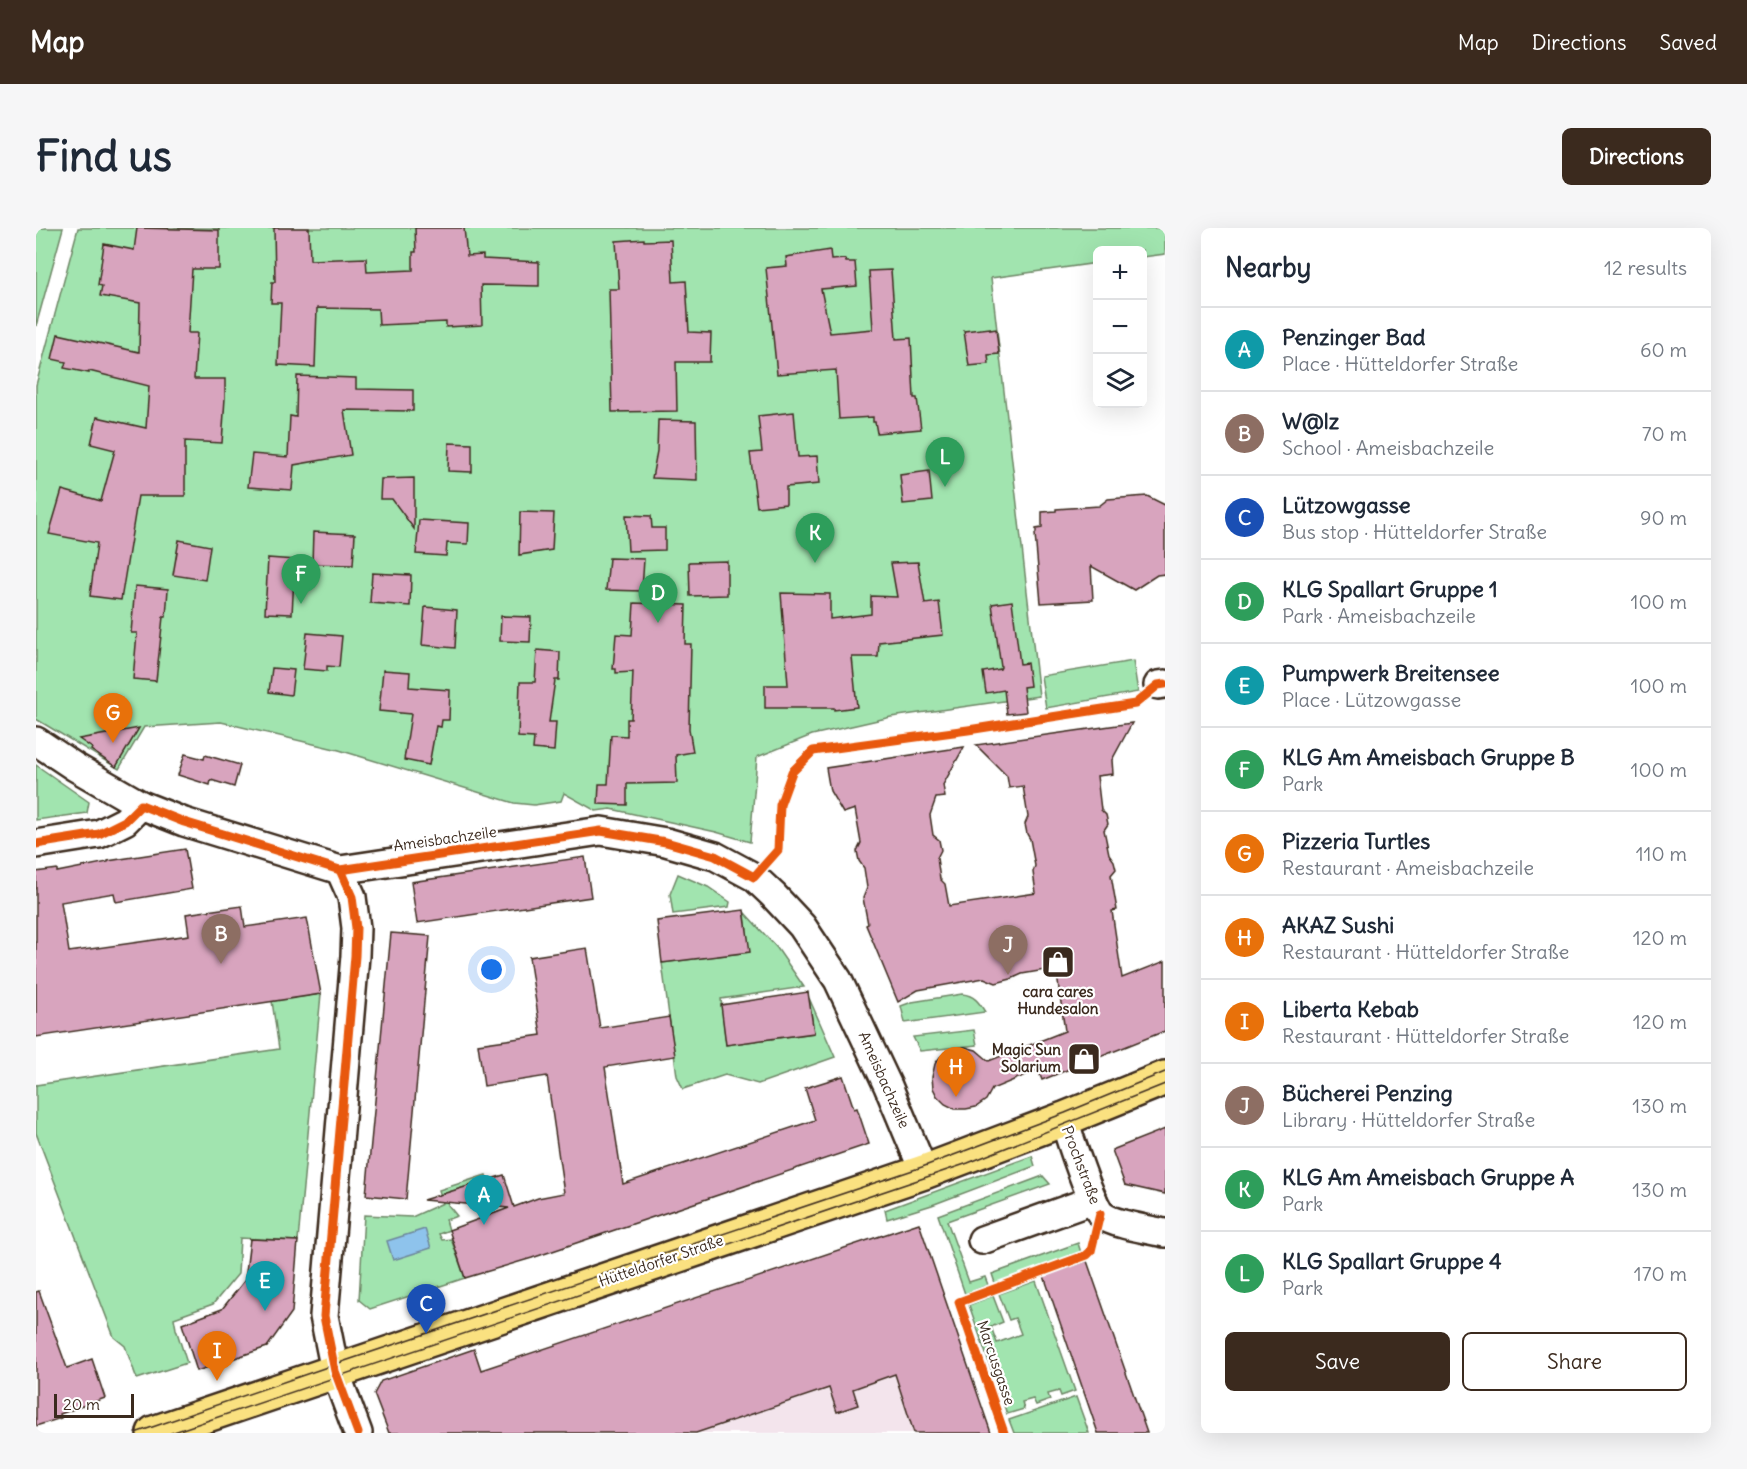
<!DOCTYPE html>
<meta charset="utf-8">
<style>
body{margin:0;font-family:Delius,sans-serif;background:#f6f6f7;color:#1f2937}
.controls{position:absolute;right:18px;top:18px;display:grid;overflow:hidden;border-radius:9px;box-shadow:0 6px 24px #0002}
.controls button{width:54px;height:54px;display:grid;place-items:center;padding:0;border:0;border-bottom:2px solid #e0e1e3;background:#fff;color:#1f2937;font:30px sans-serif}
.scale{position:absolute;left:18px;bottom:15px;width:80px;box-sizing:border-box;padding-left:6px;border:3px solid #3b2a1e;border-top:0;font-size:16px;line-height:21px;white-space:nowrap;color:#3b2a1e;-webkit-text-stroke:4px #fff;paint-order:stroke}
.you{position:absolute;left:456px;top:742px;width:21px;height:21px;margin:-15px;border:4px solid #fff;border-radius:50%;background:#1a73e8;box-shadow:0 0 0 9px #1a73e833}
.badge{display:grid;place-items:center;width:39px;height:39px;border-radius:50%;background:#3b2a1e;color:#fff;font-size:20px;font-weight:700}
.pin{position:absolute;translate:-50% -50px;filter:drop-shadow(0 2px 3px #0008)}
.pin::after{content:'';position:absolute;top:32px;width:21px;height:18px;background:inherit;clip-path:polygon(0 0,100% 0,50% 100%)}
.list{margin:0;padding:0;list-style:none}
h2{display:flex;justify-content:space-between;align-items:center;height:78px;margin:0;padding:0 24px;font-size:26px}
h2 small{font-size:20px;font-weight:400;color:#747a83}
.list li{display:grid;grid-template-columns:39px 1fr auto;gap:18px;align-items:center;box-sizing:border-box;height:84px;padding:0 24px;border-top:2px solid #e0e1e3}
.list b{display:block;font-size:22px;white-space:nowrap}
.list p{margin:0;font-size:20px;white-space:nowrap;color:#747a83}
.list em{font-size:20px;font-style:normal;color:#747a83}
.actions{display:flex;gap:12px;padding:18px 24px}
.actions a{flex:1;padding:14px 0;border:2px solid #3b2a1e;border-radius:9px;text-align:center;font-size:21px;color:#3b2a1e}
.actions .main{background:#3b2a1e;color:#fff}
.icon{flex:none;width:33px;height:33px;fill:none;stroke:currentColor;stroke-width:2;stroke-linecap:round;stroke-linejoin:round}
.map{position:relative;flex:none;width:1129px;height:1205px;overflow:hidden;border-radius:9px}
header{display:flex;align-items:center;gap:36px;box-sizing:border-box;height:84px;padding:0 30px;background:#3b2a1e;color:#fff}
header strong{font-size:28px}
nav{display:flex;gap:33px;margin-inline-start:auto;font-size:21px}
.intro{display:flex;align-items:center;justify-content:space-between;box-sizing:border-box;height:144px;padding:0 36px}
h1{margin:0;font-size:42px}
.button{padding:15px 27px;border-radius:9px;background:#3b2a1e;color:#fff;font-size:21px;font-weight:700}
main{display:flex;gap:36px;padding:0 36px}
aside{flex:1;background:#fff;border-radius:9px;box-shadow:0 6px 24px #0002}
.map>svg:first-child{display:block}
.built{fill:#f3e4ec}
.green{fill:#a1e4af;stroke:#6e8766;stroke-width:1.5}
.water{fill:#8ec3ec;stroke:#6d869a;stroke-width:1.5}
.building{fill:#d8a4be;stroke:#3b2a1e;stroke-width:1.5}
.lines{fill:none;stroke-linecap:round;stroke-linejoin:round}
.minor-casing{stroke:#3b2a1e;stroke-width:32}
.major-casing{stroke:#3b2a1e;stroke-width:38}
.minor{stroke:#fff;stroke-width:27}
.major{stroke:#fae180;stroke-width:33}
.tram{stroke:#3b2a1e;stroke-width:1.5}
.cycleway-casing{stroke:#fff;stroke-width:13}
.cycleway{stroke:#e8590c;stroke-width:9}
.labels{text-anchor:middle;stroke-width:4.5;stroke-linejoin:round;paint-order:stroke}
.street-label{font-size:15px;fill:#3b2a1e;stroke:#fff}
.poi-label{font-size:15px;font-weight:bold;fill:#3b2a1e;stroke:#fff}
</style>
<header>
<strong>Map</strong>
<nav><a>Map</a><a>Directions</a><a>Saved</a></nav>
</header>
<div class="intro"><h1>Find us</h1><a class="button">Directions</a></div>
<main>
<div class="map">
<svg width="1129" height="1205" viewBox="0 0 1129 1205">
<rect width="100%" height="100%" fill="#fff"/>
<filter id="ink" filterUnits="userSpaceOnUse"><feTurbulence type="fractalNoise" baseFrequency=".0167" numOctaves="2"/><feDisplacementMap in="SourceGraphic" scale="12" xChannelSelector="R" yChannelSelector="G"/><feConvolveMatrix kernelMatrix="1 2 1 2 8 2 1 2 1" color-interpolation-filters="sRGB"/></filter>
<g filter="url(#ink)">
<!-- built -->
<path class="built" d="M809 1132 859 1146 878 1205H660L793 1160 801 1184 821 1177Z"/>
<!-- green -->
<g class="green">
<path d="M0 0H27L0 98Z"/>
<path d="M42 0H1129V26L1107 29 1106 22H1062L1061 35 955 50 1003 468 855 489 776 507 721 529 714 614 680 604 575 581 560 583 528 565 525 573 498 577 478 575 303 522 185 494 108 499 83 541 0 491V157Z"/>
<path d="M1097 433 1102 464 1010 480 1005 448Z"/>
<path d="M0 537 53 574 51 585 0 592Z"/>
<path d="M642 646 672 659 694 674 693 679 637 686 634 666Z"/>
<path d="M709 685 741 720 768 759 685 771 690 817 778 805 773 770 799 829 722 856 689 847 647 861 641 848 626 735 713 724Z"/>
<path d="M285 766 262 1013 204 1010 202 1046 177 1076 138 1090 140 1101 151 1135 101 1151 89 1118 78 1109 0 905V857L243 821 236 773Z"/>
<path d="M926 766C938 767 943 774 949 784L869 795 865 778 876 774Z"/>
<path d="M938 802 941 817 884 823 877 809Z"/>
<path d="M996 928 999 938 896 977 851 991 849 982Z"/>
<path d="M450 947 452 952 410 965 412 977 421 988 410 992 413 1002 403 1006 406 1012 415 1011 429 1050 334 1081 323 1072 328 987 376 989 407 975 403 962Z"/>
<path d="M1007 948 1014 956 911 993 933 1054 949 1049 952 1057 929 1066 902 987Z"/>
<path d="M1042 1015 1045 1025 959 1055 956 1046Z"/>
<path d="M1000 1053 1039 1163 1025 1168 1023 1163 1012 1166 1014 1172 1000 1177 997 1171 986 1174 988 1181 971 1186 933 1077 957 1068 967 1094 955 1099 961 1115 985 1106 979 1090 973 1092 963 1066Z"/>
<path d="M1040 1169 1053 1205H978L973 1192Z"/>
</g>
<!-- water -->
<path class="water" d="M389 1001 395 1020 357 1032 351 1013Z"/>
<!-- building -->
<g class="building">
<path d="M101 0 183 2V41H156L152 105H161L158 151H189V170L186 215 149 213V268H102L85 372 54 368 61 315 13 306 26 262 65 273 79 222 55 216 61 189 110 200 113 158 53 143V145L28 140 30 134 16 131 22 106 103 124 104 75 64 68 66 58 62 57 68 16 98 22Z"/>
<path d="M238 0H273L274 32 330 30 331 44 377 42V24H380L379 0H428L431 28 447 27V31L503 34V58L445 57 446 97 410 99V94L343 97 342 81 281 80 279 139 242 137 245 75H235L236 54H239Z"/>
<path d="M608 11V13L635 12 637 54 650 53 653 104 675 105 674 134H640L641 183 576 184 573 61H583L580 13Z"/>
<path d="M794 22 795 32 809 31 810 34H819L821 58 785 61 794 105 837 101 833 43 855 42 860 111 875 110 878 170H881L885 201 841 205 839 194H837V189L803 191 800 142 741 146 730 40 751 38 750 29Z"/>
<path d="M954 100V102L960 101 963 126 952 127 953 136 933 138 928 103Z"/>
<path d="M261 148 320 150V161L377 162V183L308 182 315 227 258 237 256 262 212 259 216 226 252 229 254 188 260 189Z"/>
<path d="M758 184 762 229 781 228 783 256 750 259V276L721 279 714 225 726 224 722 188Z"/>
<path d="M622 192 660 193 661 252 616 250 621 223Z"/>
<path d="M413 215 436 216V244L412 243Z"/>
<path d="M893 243 896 273 867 276 864 247Z"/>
<path d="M378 250V301L356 271H344L345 251Z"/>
<path d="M1111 268 1129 277V346L1121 347 1098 362 1055 338 1057 372 1005 375 999 306 1000 305V301L1006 300V284L1020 283V281L1063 278 1072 271Z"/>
<path d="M484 284 518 285 516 322 483 327Z"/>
<path d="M590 287 615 288 616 300H629V322L592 323Z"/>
<path d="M383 292 433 295 432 316 411 315 410 328 380 326Z"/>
<path d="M277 304 319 306 317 337 276 336Z"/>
<path d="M143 312 174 318 169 352 137 347Z"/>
<path d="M232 330 259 332 256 386 229 385Z"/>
<path d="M573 330 608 331 606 363 570 362Z"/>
<path d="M691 333V367L654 368 653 334Z"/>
<path d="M882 334 889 376 903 374 907 407 843 414 842 429H816L821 479 798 482V480H729V457H752L745 365 794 366V391L835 386V368L861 369 855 335Z"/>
<path d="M336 345 375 347 374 378 334 375Z"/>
<path d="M99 358 132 361 130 389H127L120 453 97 451 101 405H95Z"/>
<path d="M976 373 984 436 991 435 994 458 987 459 990 484 971 486 968 462 950 465 947 444 964 441 965 439 956 376Z"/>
<path d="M598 375 650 377 649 416H655L653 501 657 524 640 527 641 555 591 556V577L562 576 563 556H572L575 507 591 508V491H595L597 444 580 445V441H577L580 406 596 407Z"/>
<path d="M389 379 421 382 419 420 386 417Z"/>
<path d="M465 388 495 389 494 414 464 413Z"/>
<path d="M271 405 306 408 303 439 291 438V443L267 441Z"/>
<path d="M501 422 524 424 523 452H519L513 494H520L518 523 497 521 498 510 482 509 484 454H499Z"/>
<path d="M236 440 258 442 255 467 233 464Z"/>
<path d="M347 442 374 444 373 459 414 462 413 492H406L405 499 400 498 393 537 368 532 375 486 343 483Z"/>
<path d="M1096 495 1076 532 1077 546 1061 548 1065 582 1070 587 1072 596 1068 602 1073 626 1078 633 1080 641 1075 647 1081 682 1076 683 1086 750 1129 733V803L1006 852 1002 842 956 861 950 872 940 879 930 881H919L909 876 901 868 897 860 896 849 899 836 904 829 911 824 920 820 929 819 940 822 953 833 1029 803 1020 740 986 746 975 751 960 755 948 750 882 762 862 774 830 697 832 696 827 670 831 660 828 640 823 633 821 623 825 615 819 581 807 585 794 563 790 540 928 519 907 557 909 569 900 570 894 587 897 607 903 612 905 622 901 630 904 651 909 656 913 678 1000 665 997 644 999 638 994 611 991 606 989 596 992 589 987 558 973 560 971 548 940 517Z"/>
<path d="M103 500 80 539 55 522 56 520 43 511Z"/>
<path d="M149 526 168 531 169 527 204 537 198 559 175 552 174 557 142 547Z"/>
<path d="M149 621 156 661 80 674 78 665 25 674 33 724 153 707 150 686 206 678 209 699 271 690 285 766 0 809V644L21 641V644L72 634V633Z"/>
<path d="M549 629 555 669 381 695 375 654Z"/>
<path d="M708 682 714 724 626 735 621 693Z"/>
<path d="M355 705 394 708 370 971 330 967Z"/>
<path d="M551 720 564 800 633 789 639 828 569 839 587 956 779 892 769 860 807 848 818 881 821 880 833 916 496 1030 429 1050 413 1002 473 980 387 972 468 947 478 979 502 970 528 965 511 848 448 858 442 816 505 807 493 729Z"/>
<path d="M772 764 778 805 690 817 685 777Z"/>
<path d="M1129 901V966L1089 957 1076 922Z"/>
<path d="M883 995 955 1205H878L859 1146 817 1161 822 1177 801 1184 793 1160 660 1205H353L338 1166 345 1153 438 1121 445 1142Z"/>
<path d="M214 1011 262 1013 256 1084 231 1119 161 1143 146 1096 186 1081 209 1052Z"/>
<path d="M1051 1033 1111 1205H1062L1008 1048Z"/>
<path d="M3 1063 31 1140 56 1131 69 1170 24 1186 25 1190 0 1198V1064Z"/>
</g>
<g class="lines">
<defs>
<g id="minor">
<path d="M1122 457 1129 456"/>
<path d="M0 513 39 539 105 577 148 594 304 642 565 603 630 614 679 628 718 649 737 667 766 698 802 752 852 858 888 944"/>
<path d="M0 616 63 606 89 593 105 577"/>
<path d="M304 642 316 669 320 700 319 728 288 1088 299 1143 322 1205"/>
<path d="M1028 891C1033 908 1056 979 1066 987 1076 996 1115 1002 1129 1005"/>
<path d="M946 1012 1057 972"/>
</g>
<path id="major" d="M118 1205 888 944 1028 891 1129 850"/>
</defs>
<!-- minor casing -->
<use href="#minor" class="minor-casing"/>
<!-- major casing -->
<use href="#major" class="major-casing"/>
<!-- minor -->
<use href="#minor" class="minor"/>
<!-- major -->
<use href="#major" class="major"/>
<!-- tram -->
<g class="tram">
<path d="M99 1205 297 1137 886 939 1029 885 1129 844"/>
<path d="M135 1205 932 935 1129 856"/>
</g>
<defs>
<g id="cycleway">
<path d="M0 616 63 606 89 593 105 577 148 594 304 642 565 603 630 614 679 628 718 649 742 622 744 577 756 544 777 523 932 502 1099 476 1122 457 1129 456"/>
<path d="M304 642 316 669 320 700 319 728 288 1088 299 1143 322 1205"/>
<path d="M968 1205 923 1074 1051 1027 1055 1023 1064 986"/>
</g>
</defs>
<!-- cycleway casing -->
<use href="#cycleway" class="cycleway-casing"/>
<!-- cycleway -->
<use href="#cycleway" class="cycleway"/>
</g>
</g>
<!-- icons -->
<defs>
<symbol id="shop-square" viewBox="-11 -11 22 22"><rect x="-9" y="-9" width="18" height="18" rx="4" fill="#3b2a1e" stroke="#fff"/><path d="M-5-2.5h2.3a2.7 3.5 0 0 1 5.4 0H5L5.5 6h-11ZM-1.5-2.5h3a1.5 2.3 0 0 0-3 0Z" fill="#fff"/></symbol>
</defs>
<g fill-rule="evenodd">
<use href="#shop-square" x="1003" y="715" width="38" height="38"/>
<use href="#shop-square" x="1029" y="812" width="38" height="38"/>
</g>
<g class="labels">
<!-- street labels -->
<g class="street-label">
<text transform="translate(409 611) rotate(-8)" y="5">Ameisbachzeile</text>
<text transform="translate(848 852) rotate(66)" y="5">Ameisbachzeile</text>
<text transform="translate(1045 937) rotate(69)" y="5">Prochstraße</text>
<text transform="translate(625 1033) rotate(-19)" y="5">Hütteldorfer Straße</text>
<text transform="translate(960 1135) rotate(71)" y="5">Marcusgasse</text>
</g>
<!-- poi labels -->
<g class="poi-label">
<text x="1022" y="769">cara cares<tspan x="1022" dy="17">Hundesalon</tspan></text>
<text x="1025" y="827" text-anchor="end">Magic Sun<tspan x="1025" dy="17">Solarium</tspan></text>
</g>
</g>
</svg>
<div class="controls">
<button>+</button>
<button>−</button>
<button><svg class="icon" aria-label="layers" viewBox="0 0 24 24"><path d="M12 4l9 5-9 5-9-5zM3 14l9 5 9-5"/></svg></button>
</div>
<div class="scale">20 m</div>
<div class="you"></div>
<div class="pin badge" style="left:448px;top:997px;background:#0f9aa8">A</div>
<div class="pin badge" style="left:185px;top:736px;background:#8d6e63">B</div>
<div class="pin badge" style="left:390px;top:1106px;background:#1a4fb4">C</div>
<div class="pin badge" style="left:622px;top:395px;background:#2e9e5b">D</div>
<div class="pin badge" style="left:229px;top:1083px;background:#0f9aa8">E</div>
<div class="pin badge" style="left:265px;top:376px;background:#2e9e5b">F</div>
<div class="pin badge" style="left:77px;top:515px;background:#e8710a">G</div>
<div class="pin badge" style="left:920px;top:869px;background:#e8710a">H</div>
<div class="pin badge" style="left:181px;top:1153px;background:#e8710a">I</div>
<div class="pin badge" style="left:972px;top:747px;background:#8d6e63">J</div>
<div class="pin badge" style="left:779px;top:335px;background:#2e9e5b">K</div>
<div class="pin badge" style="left:909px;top:259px;background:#2e9e5b">L</div>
</div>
<aside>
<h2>Nearby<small>12 results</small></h2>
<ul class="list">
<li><span class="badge" style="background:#0f9aa8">A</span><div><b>Penzinger Bad</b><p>Place · Hütteldorfer Straße</p></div><em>60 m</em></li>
<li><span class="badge" style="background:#8d6e63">B</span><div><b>W@lz</b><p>School · Ameisbachzeile</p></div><em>70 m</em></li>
<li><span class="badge" style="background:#1a4fb4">C</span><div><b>Lützowgasse</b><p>Bus stop · Hütteldorfer Straße</p></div><em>90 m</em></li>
<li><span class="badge" style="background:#2e9e5b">D</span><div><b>KLG Spallart Gruppe 1</b><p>Park · Ameisbachzeile</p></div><em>100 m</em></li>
<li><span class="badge" style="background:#0f9aa8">E</span><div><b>Pumpwerk Breitensee</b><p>Place · Lützowgasse</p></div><em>100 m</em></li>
<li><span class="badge" style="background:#2e9e5b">F</span><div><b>KLG Am Ameisbach Gruppe B</b><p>Park</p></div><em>100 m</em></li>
<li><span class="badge" style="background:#e8710a">G</span><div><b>Pizzeria Turtles</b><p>Restaurant · Ameisbachzeile</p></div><em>110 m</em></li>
<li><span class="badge" style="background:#e8710a">H</span><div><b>AKAZ Sushi</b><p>Restaurant · Hütteldorfer Straße</p></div><em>120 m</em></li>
<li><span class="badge" style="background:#e8710a">I</span><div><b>Liberta Kebab</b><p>Restaurant · Hütteldorfer Straße</p></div><em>120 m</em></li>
<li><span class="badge" style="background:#8d6e63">J</span><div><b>Bücherei Penzing</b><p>Library · Hütteldorfer Straße</p></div><em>130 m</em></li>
<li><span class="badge" style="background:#2e9e5b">K</span><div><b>KLG Am Ameisbach Gruppe A</b><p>Park</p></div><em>130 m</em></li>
<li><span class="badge" style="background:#2e9e5b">L</span><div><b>KLG Spallart Gruppe 4</b><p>Park</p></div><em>170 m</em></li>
</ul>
<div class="actions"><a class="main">Save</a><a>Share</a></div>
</aside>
</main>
